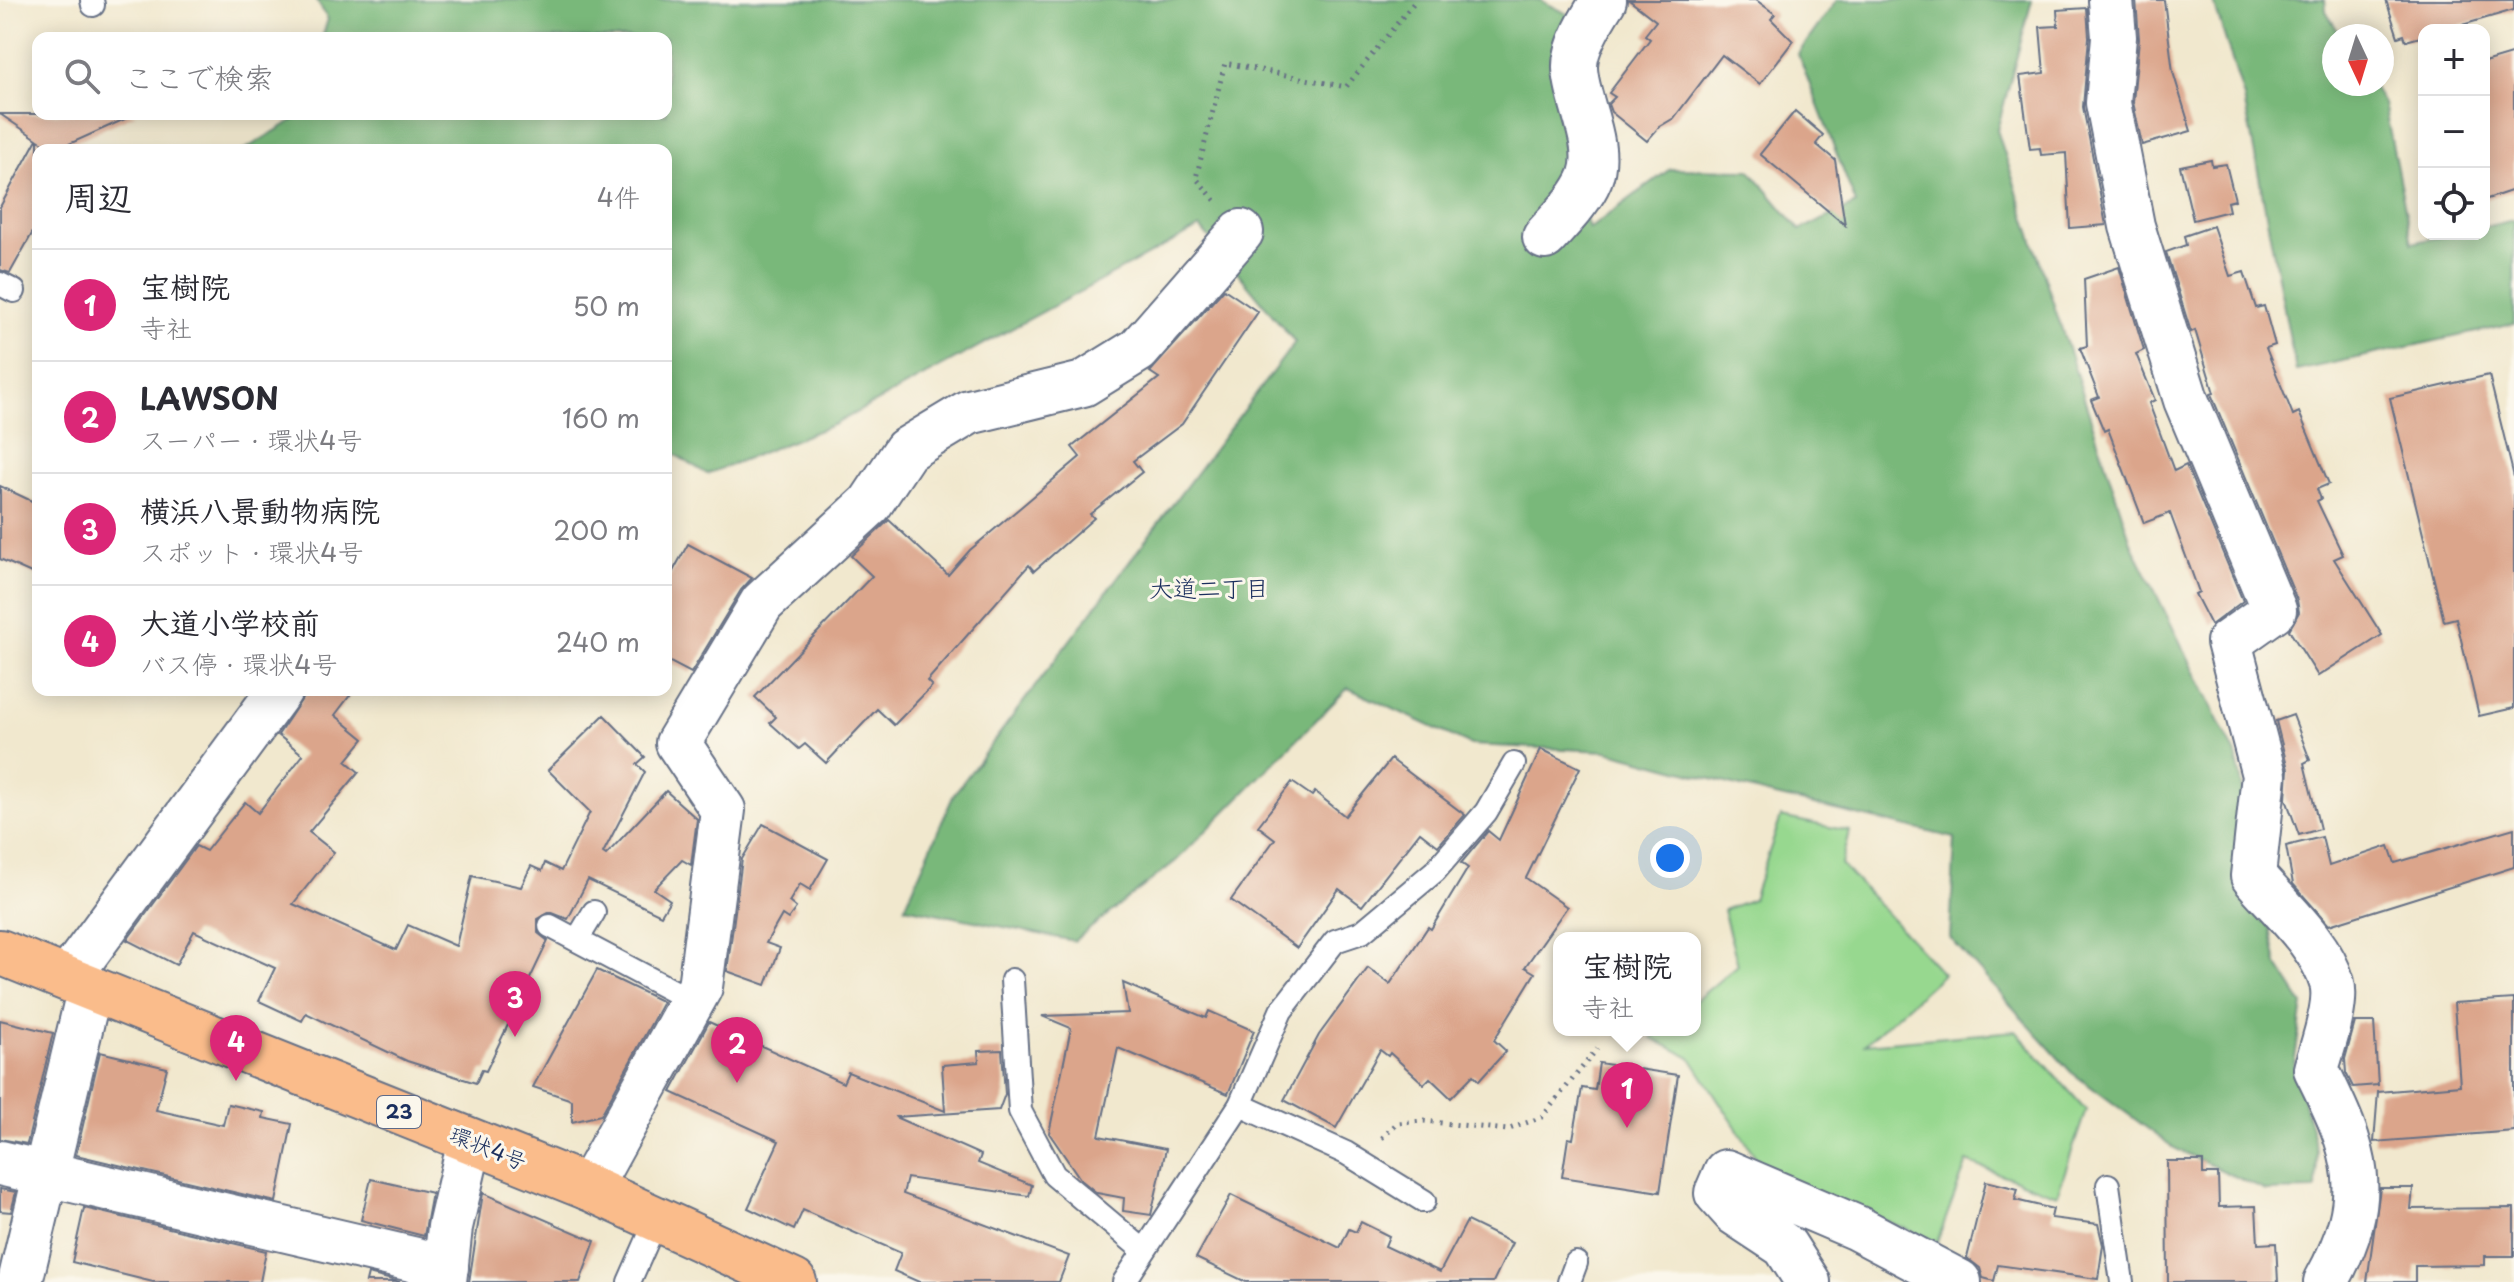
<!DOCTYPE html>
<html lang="ja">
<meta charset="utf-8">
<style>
body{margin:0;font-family:"Playpen Sans","Klee One",sans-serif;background:#f2f2f3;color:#2b2b33}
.controls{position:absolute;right:24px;top:24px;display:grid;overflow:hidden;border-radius:16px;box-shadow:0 4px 20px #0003}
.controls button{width:72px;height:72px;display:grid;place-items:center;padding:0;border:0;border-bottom:2px solid #e1e1e2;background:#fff;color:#2b2b33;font:40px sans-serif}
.compass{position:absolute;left:2322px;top:24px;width:72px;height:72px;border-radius:50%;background:#fff;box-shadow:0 4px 20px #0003;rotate:176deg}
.you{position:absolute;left:1670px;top:858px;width:28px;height:28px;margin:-20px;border:6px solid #fff;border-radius:50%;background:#1a73e8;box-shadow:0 0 0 12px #1a73e833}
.badge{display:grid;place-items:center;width:52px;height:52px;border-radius:50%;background:#db2777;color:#fff;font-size:26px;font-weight:700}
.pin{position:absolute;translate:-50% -66px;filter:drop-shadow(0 2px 4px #0008)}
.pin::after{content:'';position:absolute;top:42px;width:28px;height:24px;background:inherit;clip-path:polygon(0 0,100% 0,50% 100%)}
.popup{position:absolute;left:1553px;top:932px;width:148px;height:104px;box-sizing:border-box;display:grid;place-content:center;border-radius:16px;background:#fff;filter:drop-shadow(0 2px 6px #0005);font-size:26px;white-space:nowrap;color:#7c7c81}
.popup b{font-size:30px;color:#2b2b33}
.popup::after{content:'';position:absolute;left:50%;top:100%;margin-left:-16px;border:16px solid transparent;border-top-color:#fff}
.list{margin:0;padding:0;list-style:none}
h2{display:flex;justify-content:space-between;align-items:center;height:104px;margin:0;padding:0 32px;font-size:34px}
h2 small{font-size:26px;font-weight:400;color:#7c7c81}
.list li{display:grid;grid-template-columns:52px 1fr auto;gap:24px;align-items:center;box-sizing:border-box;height:112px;padding:0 32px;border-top:2px solid #e1e1e2}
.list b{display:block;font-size:30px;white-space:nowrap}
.list p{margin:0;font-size:26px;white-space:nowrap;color:#7c7c81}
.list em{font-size:26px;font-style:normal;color:#7c7c81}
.icon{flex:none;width:44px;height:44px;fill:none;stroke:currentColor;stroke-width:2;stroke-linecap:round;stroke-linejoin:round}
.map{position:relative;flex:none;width:2514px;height:1282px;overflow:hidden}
.search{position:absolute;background:#fff;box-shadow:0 4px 20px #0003;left:32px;top:32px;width:640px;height:88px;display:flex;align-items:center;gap:20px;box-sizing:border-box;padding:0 28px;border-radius:16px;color:#7c7c81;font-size:30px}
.panel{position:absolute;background:#fff;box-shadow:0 4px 20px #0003;left:32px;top:144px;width:640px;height:552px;border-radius:16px}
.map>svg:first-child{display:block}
.green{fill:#97d88f;stroke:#598476;stroke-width:2}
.forest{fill:#79b87a;stroke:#4a746c;stroke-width:2}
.building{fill:#dba58b}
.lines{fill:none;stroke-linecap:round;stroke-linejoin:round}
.lane-casing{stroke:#667085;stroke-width:26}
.street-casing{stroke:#667085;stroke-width:48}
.primary-casing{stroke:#667085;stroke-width:48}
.path{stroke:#667085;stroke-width:5;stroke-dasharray:2 6;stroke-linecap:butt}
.lane{stroke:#fff;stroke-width:22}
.street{stroke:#fff;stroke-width:44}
.primary{stroke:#fabc8b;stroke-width:44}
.labels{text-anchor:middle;stroke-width:6;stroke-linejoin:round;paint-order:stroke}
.shield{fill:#fbf7ec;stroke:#5e6b89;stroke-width:2}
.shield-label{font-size:20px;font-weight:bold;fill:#1b2f5e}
.street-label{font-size:22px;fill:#1b2f5e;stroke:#fbf7ec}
.neighbourhood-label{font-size:24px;fill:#1b2f5e;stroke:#fbf7ec}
</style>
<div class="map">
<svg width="2514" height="1282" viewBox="0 0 2514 1282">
<rect width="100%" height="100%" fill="#fbf7ec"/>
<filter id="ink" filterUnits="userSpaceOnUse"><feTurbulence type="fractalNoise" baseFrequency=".0125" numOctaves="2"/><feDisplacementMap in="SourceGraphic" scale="16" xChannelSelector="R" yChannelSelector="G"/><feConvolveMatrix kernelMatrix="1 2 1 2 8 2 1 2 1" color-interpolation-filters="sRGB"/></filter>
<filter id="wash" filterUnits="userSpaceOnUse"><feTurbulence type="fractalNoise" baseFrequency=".006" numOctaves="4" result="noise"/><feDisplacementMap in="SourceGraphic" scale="32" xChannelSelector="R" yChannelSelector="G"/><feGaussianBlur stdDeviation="1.8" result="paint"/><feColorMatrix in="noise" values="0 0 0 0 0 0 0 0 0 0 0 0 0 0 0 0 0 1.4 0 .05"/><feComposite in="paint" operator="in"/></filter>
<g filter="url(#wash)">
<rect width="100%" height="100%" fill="#f1e8ce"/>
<!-- green -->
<path class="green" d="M1781 817 1849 831 1841 864 1943 974 1865 1044 2016 1031 2086 1110 2057 1195 1967 1162 1937 1242 1764 1170 1691 1058 1652 1038 1661 1030H1695V1001L1738 965 1723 910 1753 899Z"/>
<!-- forest -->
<g class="forest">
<path d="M316 0H1540L1572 16 1567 159 1589 229 1670 169 1750 170 1800 230 1856 204 1798 54 1837 0H2032L1997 130 2132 545 2236 755 2277 964 2303 1005 2294 1065 2317 1151 2316 1190 2266 1191 2174 1148 2071 1072 1950 938 1955 838 1767 794 1607 751 1471 745 1348 688 1176 861 1074 941 905 907 954 794 1295 342 1200 227 835 424 707 474 666 449V150H244L295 119 297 114H666V38H322L328 19Z"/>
<path d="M2213 0H2325L2326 11 2341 36H2334V84H2371L2384 104 2412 243 2453 234H2484V227L2514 220V324L2296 371 2244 98Z"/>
</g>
<g id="blocks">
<!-- building -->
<g class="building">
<path d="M1629 0H1756L1775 14 1771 19 1793 41 1760 84 1722 55 1674 118 1659 127 1647 141 1611 112 1608 104 1615 97 1609 93 1650 39 1645 35 1656 21Z"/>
<path d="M2136 0H2164L2173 72 2191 131 2142 145 2133 102 2139 39Z"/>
<path d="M2386 0H2514V10L2445 30H2424V36L2406 41 2404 35 2398 37Z"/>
<path d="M2087 8 2089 37 2083 107 2106 225 2070 228 2066 153 2041 155 2040 148 2030 149 2020 76 2044 73 2040 27 2058 26 2057 10Z"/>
<path d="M2514 53V190L2484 200V62Z"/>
<path d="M1795 111 1823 135 1816 144 1835 160 1845 225 1760 154Z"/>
<path d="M0 114H136L56 150 38 140V223L10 273 0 270V207L37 139Z"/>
<path d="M2211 160 2212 166 2226 164 2235 200 2227 202 2229 211 2193 220 2180 166Z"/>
<path d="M2213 226 2230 276 2244 272 2256 308 2264 306 2275 345 2266 348 2293 415 2299 412 2329 484 2317 489 2321 499 2317 501 2343 555 2334 559 2382 635 2318 676 2289 630 2299 612 2297 600 2211 394 2214 393 2195 330 2191 332 2166 252 2186 245 2184 236Z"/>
<path d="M2119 267 2144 350 2136 354 2155 400 2149 403 2174 471 2186 465 2243 601 2211 625 2195 594 2199 592 2170 513 2144 523 2108 429 2104 431 2091 400 2099 397 2080 348 2087 346 2084 279Z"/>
<path d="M1224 289 1258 312 1182 424 1133 461 1142 472 1090 514 1094 518 1034 571 1029 565 927 681 932 686 894 725 877 709 826 763 805 744 799 749 770 723 776 717 755 697 872 576 851 556 889 520 948 575 970 550 1080 457 1072 447 1159 378 1150 372Z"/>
<path d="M2489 375 2514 477V708L2479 716 2456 618 2444 621 2390 398Z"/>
<path d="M0 486 38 504V576L0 559Z"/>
<path d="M688 544 752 578 741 590 691 673 666 660V584Z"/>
<path d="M308 690H354L335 715 364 739 346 761 359 772 309 832 334 852 293 904 396 950 408 925 456 946 472 876 521 887 531 866 542 871 545 863 561 871 590 812 548 770 604 715 645 757 637 764 645 772 603 853 606 855 666 791 697 819 691 865 682 860 654 889 670 900 661 915 588 880 568 919 550 912 538 919V933L548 941 486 1071 482 1070 476 1083 407 1061 306 1013 302 1021 259 1001 275 968 194 931 176 965 127 940 196 846 206 851 245 802 258 813 303 755 278 735Z"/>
<path d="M2293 715 2310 760 2304 763 2320 829 2299 835 2286 799 2288 769 2276 721Z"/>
<path d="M1541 749 1580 768 1526 878 1567 907 1525 967 1535 973 1494 1040 1506 1051 1479 1081 1473 1075 1451 1098 1430 1078 1424 1084 1390 1053 1388 1056 1380 1050 1336 1128 1284 1100 1319 1035 1368 968 1390 984 1428 927 1431 929 1468 868 1461 863 1488 831 1499 840Z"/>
<path d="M1391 759 1465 815 1438 846 1420 832 1362 906 1339 889 1297 948 1231 900 1275 839 1258 826 1292 782 1312 796 1315 792 1345 816Z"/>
<path d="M763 824 828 859 810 890 800 884 789 902 796 908 788 919 782 915 766 943 780 948 766 985 727 971 742 859Z"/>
<path d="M2514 828V867L2329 925 2293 884 2286 846 2322 837 2329 866 2389 846 2395 863Z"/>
<path d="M597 970 663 1002 601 1115 572 1122V1100L533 1087Z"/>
<path d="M1123 983 1206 1018 1209 1011 1254 1031 1228 1094 1118 1048 1099 1136 1166 1149 1151 1215 1123 1211 1124 1198 1097 1193 1081 1180 1049 1133 1071 1028 1042 1016 1128 1013Z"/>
<path d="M2514 999V1131L2374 1142 2378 1092 2460 1085 2454 1003Z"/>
<path d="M0 1020 53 1033 27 1144 0 1139Z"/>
<path d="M709 1022 843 1083 848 1072 945 1111 942 1065 979 1062 978 1051 1002 1050 1005 1094 999 1110 895 1117 981 1155 978 1163 1032 1185 1029 1196 907 1178 903 1194 1069 1256 1059 1282H919L894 1271 901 1253 803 1210 794 1230 748 1208 779 1141 671 1092Z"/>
<path d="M2355 1022H2374L2378 1085 2353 1087 2346 1073 2345 1059Z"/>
<path d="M100 1052 167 1068 156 1110 223 1125 228 1104 264 1112 263 1118 292 1124 276 1202 76 1155Z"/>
<path d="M1599 1063 1678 1075 1660 1192 1562 1177 1568 1138 1573 1139 1582 1088 1595 1090Z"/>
<path d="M2167 1161H2203V1174H2218L2219 1207 2256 1206 2258 1244 2276 1243 2278 1282H2168Z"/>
<path d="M371 1179 432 1193 424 1236 361 1220Z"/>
<path d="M1986 1181 2018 1189 2015 1200 2053 1209 2051 1218 2098 1224 2103 1245 2098 1279 1998 1265 1994 1281 1983 1278 1980 1268 1967 1258Z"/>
<path d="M2380 1188H2413L2411 1209 2514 1208V1256H2485V1265L2415 1266V1282H2367Z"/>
<path d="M0 1189 16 1192 11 1212 0 1211Z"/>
<path d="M483 1193 595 1241 580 1282H469Z"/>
<path d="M1231 1195 1340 1248 1349 1229 1356 1232 1361 1222 1389 1236 1385 1246 1440 1272 1467 1221 1512 1243 1493 1282H1246L1196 1258Z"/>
<path d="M84 1208 266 1251 260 1282H153L72 1262Z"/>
<path d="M368 1274 400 1282H366Z"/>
</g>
</g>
</g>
<g filter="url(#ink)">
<use href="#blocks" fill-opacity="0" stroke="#667085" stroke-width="2"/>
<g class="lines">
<defs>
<g id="lane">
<path d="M92 0 93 5"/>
<path d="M0 284 14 291"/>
<path d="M550 926 692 1001"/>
<path d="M577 940 594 912"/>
<path d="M1012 980 1020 1111 1054 1175 1143 1250"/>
<path d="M1240 1105 1346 1153 1424 1201"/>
<path d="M2108 1185 2122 1282"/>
<path d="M629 1282 656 1221"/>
<path d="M1124 1282 1240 1105 1281 1011 1335 941 1362 932 1435 871 1486 812 1514 764"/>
<path d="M1569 1282 1576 1263"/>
</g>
<g id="street">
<path d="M2111 0 2114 37 2108 103 2132 226 2186 400 2274 610 2229 642 2264 775 2253 876C2279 907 2321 943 2332 983 2338 1004 2322 1048 2316 1069 2358 1153 2374 1195 2326 1282"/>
<path d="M1545 237C1561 219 1581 200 1590 178 1603 145 1576 101 1575 68 1574 47 1593 17 1604 0"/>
<path d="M68 978 280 690"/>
<path d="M0 1163 446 1267"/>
<path d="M589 1188 700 987 723 810 678 743 762 603 870 504 906 450 969 412 1083 384 1138 350 1241 232"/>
<path d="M20 1282 90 987"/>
<path d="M444 1282 450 1227 470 1141"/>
<path d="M1808 1282 1785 1246 1735 1213 1717 1193 1726 1172 1857 1228 1959 1282"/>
</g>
<path id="primary" d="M0 952 589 1188 794 1282"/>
</defs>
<!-- lane casing -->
<use href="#lane" class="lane-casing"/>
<!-- street casing -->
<use href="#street" class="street-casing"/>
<!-- primary casing -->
<use href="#primary" class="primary-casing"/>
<!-- path -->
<g class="path">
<path d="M1215 200 1196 178 1225 63 1346 87 1416 0"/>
<path d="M1382 1138 1397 1123 1424 1121 1507 1130 1542 1117 1597 1049"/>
</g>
<!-- lane -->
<use href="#lane" class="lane"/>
<!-- street -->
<use href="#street" class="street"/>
<!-- primary -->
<use href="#primary" class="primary"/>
</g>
</g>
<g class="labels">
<!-- shield labels -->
<rect class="shield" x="377" y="1096" width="44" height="32" rx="6"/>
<g class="shield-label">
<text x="399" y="1119">23</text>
</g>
<!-- street labels -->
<g class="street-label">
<text transform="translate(488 1148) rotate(22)" y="8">環状4号</text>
</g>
<!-- neighbourhood labels -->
<g class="neighbourhood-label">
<text x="1209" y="597">大道二丁目</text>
</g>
</g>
</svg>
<div class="controls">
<button>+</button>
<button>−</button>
<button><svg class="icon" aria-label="locate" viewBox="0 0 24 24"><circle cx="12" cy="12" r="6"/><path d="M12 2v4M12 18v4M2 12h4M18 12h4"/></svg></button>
</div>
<svg class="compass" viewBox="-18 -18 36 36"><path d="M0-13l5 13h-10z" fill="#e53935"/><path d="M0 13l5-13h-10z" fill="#7c7c81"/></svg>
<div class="you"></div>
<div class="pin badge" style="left:1627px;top:1128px">1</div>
<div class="popup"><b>宝樹院</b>寺社</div>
<div class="pin badge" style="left:737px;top:1083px">2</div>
<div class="pin badge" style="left:515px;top:1037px">3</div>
<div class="pin badge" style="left:236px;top:1081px">4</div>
<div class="search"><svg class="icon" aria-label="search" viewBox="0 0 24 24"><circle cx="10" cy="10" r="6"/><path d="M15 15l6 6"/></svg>ここで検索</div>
<section class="panel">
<h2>周辺<small>4件</small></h2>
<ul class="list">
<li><span class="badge">1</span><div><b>宝樹院</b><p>寺社</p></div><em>50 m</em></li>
<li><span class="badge">2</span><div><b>LAWSON</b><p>スーパー · 環状4号</p></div><em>160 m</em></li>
<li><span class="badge">3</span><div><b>横浜八景動物病院</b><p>スポット · 環状4号</p></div><em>200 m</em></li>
<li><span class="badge">4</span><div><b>大道小学校前</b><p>バス停 · 環状4号</p></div><em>240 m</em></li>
</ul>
</section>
</div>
